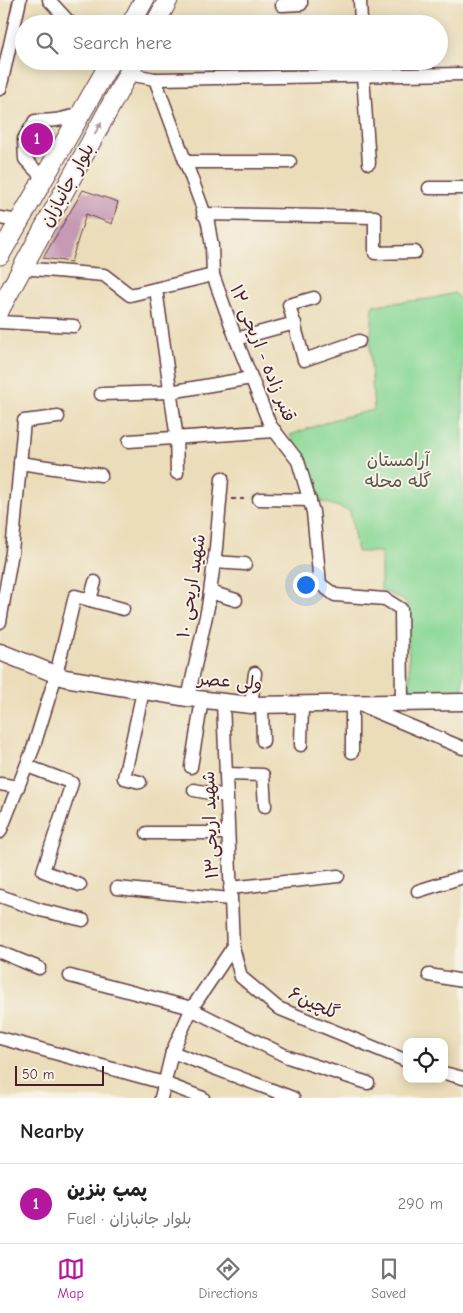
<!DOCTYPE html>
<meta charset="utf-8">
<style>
body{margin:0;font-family:"Comic Neue","Playpen Sans Arabic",sans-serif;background:#f6f6f6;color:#202124}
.controls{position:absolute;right:15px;bottom:15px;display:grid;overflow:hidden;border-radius:10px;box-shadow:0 2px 12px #0003}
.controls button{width:45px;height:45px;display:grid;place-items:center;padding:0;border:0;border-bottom:1px solid #e0e0e0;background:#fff;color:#202124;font:25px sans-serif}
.scale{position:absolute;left:15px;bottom:12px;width:89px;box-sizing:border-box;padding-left:5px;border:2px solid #4a1f2b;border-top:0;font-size:14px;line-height:18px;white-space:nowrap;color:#4a1f2b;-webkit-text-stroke:4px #f7f3e8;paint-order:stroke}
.you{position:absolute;left:305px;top:584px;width:18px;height:18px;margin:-12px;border:4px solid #fff;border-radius:50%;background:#1a73e8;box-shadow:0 0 0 8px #1a73e833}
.badge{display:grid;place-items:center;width:32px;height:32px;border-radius:50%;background:#b5179e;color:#fff;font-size:16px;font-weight:700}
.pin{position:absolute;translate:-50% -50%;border:2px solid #fff;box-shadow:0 1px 5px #0006}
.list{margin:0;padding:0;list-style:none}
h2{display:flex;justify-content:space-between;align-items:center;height:65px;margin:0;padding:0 20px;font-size:21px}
h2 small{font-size:16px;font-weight:400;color:#757577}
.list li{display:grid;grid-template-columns:32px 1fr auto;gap:15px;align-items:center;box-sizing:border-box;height:80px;padding:0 20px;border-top:1px solid #e0e0e0}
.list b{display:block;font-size:19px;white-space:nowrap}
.list p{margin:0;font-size:16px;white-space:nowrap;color:#757577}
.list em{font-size:16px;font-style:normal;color:#757577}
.icon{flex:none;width:28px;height:28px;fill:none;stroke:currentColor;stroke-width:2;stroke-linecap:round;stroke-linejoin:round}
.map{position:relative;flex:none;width:463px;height:1098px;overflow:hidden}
.search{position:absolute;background:#fff;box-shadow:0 2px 12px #0003;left:15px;right:15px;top:15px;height:55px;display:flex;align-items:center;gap:12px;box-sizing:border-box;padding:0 18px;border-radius:28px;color:#757577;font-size:19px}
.sheet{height:145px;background:#fff}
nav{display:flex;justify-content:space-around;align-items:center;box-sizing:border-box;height:70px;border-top:1px solid #e0e0e0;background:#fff;font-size:14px;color:#757577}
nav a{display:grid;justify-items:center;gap:2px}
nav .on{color:#b5179e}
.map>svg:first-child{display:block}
.green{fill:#8ad896;stroke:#6a7c60}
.building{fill:#c699b4}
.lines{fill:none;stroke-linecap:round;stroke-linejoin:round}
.minor-casing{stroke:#623c40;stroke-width:15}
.major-casing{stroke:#623c40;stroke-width:19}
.highway-casing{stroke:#623c40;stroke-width:21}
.path{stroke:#623c40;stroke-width:2;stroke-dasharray:4 4;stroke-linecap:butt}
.minor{stroke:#fff;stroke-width:12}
.major{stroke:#fff;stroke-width:16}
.highway{stroke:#fff;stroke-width:19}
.oneway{fill:#ae9aa0}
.labels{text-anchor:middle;stroke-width:4;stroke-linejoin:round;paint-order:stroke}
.street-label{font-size:18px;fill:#4a1f2b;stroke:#f7f3e8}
.park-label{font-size:18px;fill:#5d564b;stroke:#f7f3e8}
</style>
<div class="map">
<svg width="463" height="1098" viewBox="0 0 463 1098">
<rect width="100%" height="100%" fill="#f7f3e8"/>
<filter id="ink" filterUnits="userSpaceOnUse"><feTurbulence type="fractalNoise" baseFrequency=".02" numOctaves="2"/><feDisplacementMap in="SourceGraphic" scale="10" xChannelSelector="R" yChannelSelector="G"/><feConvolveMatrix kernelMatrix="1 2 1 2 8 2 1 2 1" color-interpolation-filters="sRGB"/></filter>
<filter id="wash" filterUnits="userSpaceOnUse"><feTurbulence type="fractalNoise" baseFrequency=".0096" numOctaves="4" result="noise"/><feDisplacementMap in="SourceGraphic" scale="20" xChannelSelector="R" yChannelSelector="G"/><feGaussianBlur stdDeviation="1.12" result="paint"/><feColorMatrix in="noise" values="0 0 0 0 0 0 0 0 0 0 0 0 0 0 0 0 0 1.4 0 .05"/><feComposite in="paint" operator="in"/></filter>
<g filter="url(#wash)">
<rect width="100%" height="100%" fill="#ebddb9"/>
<!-- green -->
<path class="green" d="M455 293 463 304V695H410L407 602 381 590V552H357L350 511 321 501 290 435 335 419 374 410 370 349 373 305 428 299Z"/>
<g id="blocks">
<!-- building -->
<path class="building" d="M83 190 118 202 112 224 86 214 71 262 43 258Z"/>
</g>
</g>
<g filter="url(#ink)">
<use href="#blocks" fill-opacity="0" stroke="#623c40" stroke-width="1"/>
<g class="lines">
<defs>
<g id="minor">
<path d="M49 0 71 24"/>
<path d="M360 0 361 24"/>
<path d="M282 5 301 4V0"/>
<path d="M362 61 369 163"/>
<path d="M128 74 155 79 463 74"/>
<path d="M155 79 208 223 212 246 213 275 236 339 270 425 298 461 313 512 320 584 335 595 385 599 401 609 402 703"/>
<path d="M0 89 20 0"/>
<path d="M185 162H290"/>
<path d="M43 178 25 159 24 139 35 121C53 121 66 120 82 112"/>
<path d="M429 188H463"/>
<path d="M203 214 375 217V253L415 252"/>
<path d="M0 218 19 221"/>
<path d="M21 268 104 275 130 295 213 275"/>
<path d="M156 289 176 432 177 473"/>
<path d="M314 298 289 305 304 360 359 341"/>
<path d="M0 322 74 326"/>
<path d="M236 339 295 323"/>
<path d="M101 394 170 392 251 378"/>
<path d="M129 441 275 431"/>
<path d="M20 463 101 475"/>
<path d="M259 499 310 500"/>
<path d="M214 562 245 564"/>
<path d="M210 592 236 600"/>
<path d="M90 600 95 582"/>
<path d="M0 622 12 552 24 421 58 417"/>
<path d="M188 698 208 607 216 548 222 478"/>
<path d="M223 702 233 947 241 977 278 1008 407 1061"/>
<path d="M251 705 255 673"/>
<path d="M262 705 263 741"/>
<path d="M360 705 463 748"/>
<path d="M301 745 302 704"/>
<path d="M352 752V703"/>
<path d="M27 766 72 783 43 871 80 885"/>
<path d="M191 767 202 700"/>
<path d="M226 774 263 775 265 806"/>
<path d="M140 782 124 778 143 691"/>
<path d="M0 784 18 787"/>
<path d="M194 790 226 796"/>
<path d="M0 832 33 749 56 675 75 596 123 609"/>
<path d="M147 833H227"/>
<path d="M117 888 230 899"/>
<path d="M230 888 338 876"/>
<path d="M418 891 463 877"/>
<path d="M0 896 40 910 83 920"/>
<path d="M0 952 39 968"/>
<path d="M429 975 463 981"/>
<path d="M70 976 192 1008 197 1012 288 1057 368 1083"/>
<path d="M0 1038 164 1083 203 1098"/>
<path d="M172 1052 293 1098"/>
<path d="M444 1073 463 1078"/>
<path d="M161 1098 172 1052 192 1008 233 947"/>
</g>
<path id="major" d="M0 652 65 678 188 698 251 705 463 702"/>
<g id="highway">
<path d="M131 24 144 0"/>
<path d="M155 24 168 0"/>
<path d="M0 255 111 61"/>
<path d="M0 309 135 61"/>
</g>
</defs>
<!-- minor casing -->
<use href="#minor" class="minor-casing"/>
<!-- major casing -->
<use href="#major" class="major-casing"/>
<!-- highway casing -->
<use href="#highway" class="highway-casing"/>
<!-- path -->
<path class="path" d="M232 499H247"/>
<!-- minor -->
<use href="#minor" class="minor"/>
<!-- major -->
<use href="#major" class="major"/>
<!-- highway -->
<use href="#highway" class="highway"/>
</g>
<!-- one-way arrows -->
<defs><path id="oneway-solid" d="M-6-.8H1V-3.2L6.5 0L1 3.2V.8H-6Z" transform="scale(1.25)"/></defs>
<use class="oneway" href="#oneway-solid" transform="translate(98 128) rotate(-61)"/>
</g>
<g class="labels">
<!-- street labels -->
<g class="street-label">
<text transform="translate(67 185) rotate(-61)" y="6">بلوار جانبازان</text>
<text transform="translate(263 353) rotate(68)" y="6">قنبر زاده - اریحی ۱۲</text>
<text transform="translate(191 586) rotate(-81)" y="6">شهید اریحی ۱۰</text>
<text transform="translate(230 681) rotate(5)" y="6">ولی عصر</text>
<text transform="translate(210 825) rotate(-92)" y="6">شهید اریحی۱۳</text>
<text transform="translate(314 1003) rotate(25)" y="6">گلچین۶</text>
</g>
<!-- park labels -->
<g class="park-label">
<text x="398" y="466">آرامستان<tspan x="398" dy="21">گله محله</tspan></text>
</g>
</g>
</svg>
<div class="controls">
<button><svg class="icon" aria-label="locate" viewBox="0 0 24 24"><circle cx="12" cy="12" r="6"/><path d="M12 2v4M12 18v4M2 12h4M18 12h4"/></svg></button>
</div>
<div class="scale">50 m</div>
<div class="you"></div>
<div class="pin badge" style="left:37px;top:139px">1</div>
<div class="search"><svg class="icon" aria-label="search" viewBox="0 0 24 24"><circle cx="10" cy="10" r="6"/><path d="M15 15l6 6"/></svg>Search here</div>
</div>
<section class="sheet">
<h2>Nearby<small></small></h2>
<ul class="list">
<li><span class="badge">1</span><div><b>پمپ بنزین</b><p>Fuel · بلوار جانبازان</p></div><em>290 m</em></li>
</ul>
</section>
<nav>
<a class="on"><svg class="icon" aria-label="map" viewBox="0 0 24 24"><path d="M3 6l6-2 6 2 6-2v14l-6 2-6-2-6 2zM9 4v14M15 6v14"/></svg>Map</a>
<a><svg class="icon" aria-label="directions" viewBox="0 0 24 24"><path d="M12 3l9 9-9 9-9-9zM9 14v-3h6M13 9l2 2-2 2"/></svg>Directions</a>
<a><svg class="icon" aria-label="saved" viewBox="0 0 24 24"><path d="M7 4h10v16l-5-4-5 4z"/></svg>Saved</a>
</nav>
